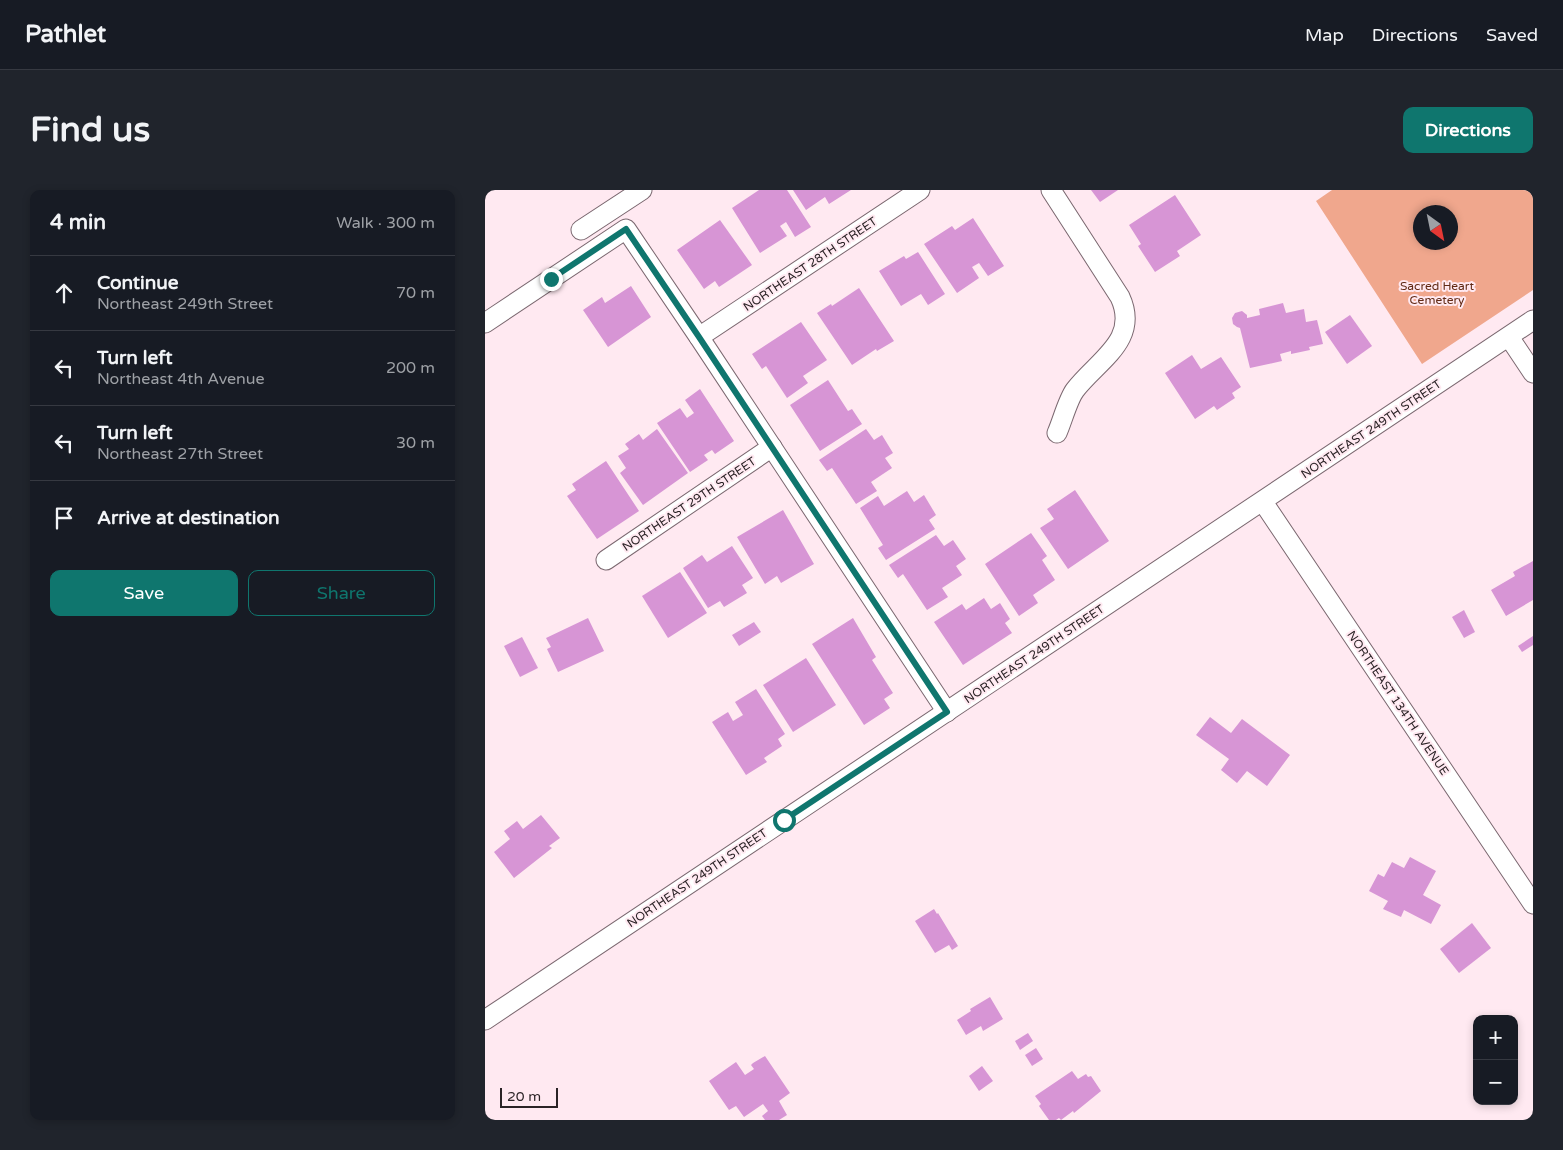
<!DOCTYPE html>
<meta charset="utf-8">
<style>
body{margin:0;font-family:"Varela Round",sans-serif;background:#20242c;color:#f1f3f6}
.controls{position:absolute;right:15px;bottom:15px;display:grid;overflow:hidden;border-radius:10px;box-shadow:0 2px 8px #0003}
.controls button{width:45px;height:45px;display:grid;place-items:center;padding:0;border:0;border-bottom:1px solid #363941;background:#171b24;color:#f1f3f6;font:25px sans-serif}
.compass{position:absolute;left:928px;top:15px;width:45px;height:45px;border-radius:50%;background:#171b24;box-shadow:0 2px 8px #0003;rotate:147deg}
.scale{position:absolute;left:15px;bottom:12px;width:58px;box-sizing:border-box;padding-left:5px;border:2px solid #2b2326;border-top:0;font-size:14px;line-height:18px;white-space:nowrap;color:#2b2326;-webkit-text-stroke:4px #ffe9f1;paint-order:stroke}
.stop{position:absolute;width:15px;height:15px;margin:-11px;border:4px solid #0f766e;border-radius:50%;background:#fff}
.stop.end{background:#0f766e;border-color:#fff;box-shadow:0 1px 5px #0008}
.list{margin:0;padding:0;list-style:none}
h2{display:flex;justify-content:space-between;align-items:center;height:65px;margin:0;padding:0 20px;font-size:21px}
h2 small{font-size:16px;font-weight:400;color:#9ea1a6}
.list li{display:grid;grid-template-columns:32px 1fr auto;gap:15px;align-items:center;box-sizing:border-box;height:75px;padding:0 20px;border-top:1px solid #363941}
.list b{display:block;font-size:19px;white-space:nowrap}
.list p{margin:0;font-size:16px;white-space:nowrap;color:#9ea1a6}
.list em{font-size:16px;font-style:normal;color:#9ea1a6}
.actions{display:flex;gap:10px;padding:15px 20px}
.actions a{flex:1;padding:11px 0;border:1px solid #0f766e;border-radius:10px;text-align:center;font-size:18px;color:#0f766e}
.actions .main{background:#0f766e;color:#fff}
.icon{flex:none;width:28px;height:28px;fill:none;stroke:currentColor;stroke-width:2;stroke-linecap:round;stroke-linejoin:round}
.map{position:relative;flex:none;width:1048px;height:930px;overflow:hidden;border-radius:10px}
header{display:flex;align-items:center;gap:30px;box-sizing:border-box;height:70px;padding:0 25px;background:#171b24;border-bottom:1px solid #363941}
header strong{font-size:24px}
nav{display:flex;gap:28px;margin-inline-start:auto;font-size:18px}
.intro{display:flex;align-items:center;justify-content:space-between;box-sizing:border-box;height:120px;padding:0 30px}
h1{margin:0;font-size:35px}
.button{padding:12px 22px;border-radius:10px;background:#0f766e;color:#fff;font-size:18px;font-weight:700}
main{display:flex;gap:30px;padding:0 30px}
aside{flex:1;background:#171b24;border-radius:10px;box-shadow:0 2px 8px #0003}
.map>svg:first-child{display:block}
.green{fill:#f0a78d;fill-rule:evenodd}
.building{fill:#d795d5}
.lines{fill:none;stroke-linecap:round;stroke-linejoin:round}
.minor-casing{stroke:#7b6870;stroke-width:21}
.minor{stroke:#fff;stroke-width:19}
.route{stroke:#0f766e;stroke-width:6}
.labels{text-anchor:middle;stroke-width:4;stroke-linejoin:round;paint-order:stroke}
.street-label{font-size:12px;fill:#2b2326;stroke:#ffe9f1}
.park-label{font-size:12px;fill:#612a15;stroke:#ffe9f1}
</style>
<header>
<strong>Pathlet</strong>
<nav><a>Map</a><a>Directions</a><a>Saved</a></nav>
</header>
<div class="intro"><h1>Find us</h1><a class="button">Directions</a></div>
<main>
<aside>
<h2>4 min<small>Walk · 300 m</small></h2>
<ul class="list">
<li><svg class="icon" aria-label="ahead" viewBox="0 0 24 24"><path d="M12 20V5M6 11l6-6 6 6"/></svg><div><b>Continue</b><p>Northeast 249th Street</p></div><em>70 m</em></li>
<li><svg class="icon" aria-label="left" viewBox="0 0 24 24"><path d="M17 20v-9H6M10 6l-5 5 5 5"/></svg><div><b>Turn left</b><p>Northeast 4th Avenue</p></div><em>200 m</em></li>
<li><svg class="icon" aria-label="left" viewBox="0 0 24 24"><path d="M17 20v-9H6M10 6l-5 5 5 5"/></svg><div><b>Turn left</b><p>Northeast 27th Street</p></div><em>30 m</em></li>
<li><svg class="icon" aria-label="arrive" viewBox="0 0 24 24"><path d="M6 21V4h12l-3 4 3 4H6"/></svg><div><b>Arrive at destination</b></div></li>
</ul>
<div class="actions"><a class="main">Save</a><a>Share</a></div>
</aside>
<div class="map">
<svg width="1048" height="930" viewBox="0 0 1048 930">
<rect width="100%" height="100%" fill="#ffe9f1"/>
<!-- green -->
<path class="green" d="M847 0H1048V100L937 174 831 11ZM936 22H966V52H936Z"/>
<!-- building -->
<g class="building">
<path d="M274 0H302L326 37 310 47 301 32 295 36 302 46 275 63 247 18Z"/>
<path d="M308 0H366L344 14 340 7 321 20Z"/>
<path d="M606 0H633L615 12Z"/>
<path d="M690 5 716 45 692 61 695 66 670 82 653 56 656 54 644 35Z"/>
<path d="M488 28 519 76 503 86 494 73 487 77 494 88 472 103 439 54 467 36 470 40Z"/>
<path d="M235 30 267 75 234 97 230 91 219 99 192 60Z"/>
<path d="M433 62 460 104 443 115 436 104 416 116 394 81 419 66 421 69Z"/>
<path d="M146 96 166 127 123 157 98 120 117 107 120 113Z"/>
<path d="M374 98 409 151 392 161 391 159 367 175 332 123 346 114 347 116Z"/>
<path d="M798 113 801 123 819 119 821 132 832 130 838 154 824 157 825 160 806 164V161L795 164 797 171 765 178 755 138 752 137 748 134 747 128 750 123 757 121 762 125V128L775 125 774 119Z"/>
<path d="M865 125 887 156 862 174 840 142Z"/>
<path d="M316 132 342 170 318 186 323 193 302 208 281 176 277 179 267 164Z"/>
<path d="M707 165 716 179 736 167 756 197 747 203 750 208 732 220 729 216 710 229 680 183Z"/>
<path d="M343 190 363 221 367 219 377 234 335 261 305 215Z"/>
<path d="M215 199 249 251 230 264 227 260 219 265 223 270 205 282 172 233 195 218 202 228 209 223 200 210Z"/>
<path d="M172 239 203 283 158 315 135 283 141 278 133 266 144 259 140 254 154 244 158 250Z"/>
<path d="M381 239 389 250 397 245 408 263 400 268 407 278 386 292 392 301 371 314 347 278 342 281 334 270Z"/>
<path d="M121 271 154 321 112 349 82 306 91 300 87 294Z"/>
<path d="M590 300 624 351 583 379 555 338 569 329 562 319Z"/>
<path d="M422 301 429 312 439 305 451 325 444 330 450 339 401 370 393 358 398 355 375 318 393 306 399 316Z"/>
<path d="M298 320 329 374 296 393 292 386 280 394 252 347Z"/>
<path d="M546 343 562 366 557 370 570 390 548 405 553 413 534 426 500 374Z"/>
<path d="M451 345 459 356 468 350 481 369 471 376 477 385 457 398 463 407 442 420 418 384 413 388 404 375Z"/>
<path d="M247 356 268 388 257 395 262 403 239 417 235 411 223 418 198 378 217 365 222 372Z"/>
<path d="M1048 371V410L1021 426 1006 400 1030 386 1028 382Z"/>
<path d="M195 382 222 423 183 448 157 406Z"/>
<path d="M499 408 506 419 515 413 525 429 520 433 527 443 478 475 449 432 477 414 481 420Z"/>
<path d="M979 420 990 442 979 448 967 427Z"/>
<path d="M103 428 119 461 73 482 62 459 66 457 61 448Z"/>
<path d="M368 428 391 467 387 470 408 503 399 509 405 518 379 535 327 454Z"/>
<path d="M269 432 276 442 254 456 247 445Z"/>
<path d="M1048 446V455L1037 462 1033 456Z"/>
<path d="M37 447 53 478 35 487 19 456Z"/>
<path d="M321 468 351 515 308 542 278 495Z"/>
<path d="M271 499 300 544 293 549 297 556 279 568 282 572 261 585 227 532 243 522 248 531 258 525 250 512Z"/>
<path d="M725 527 746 543 757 529 805 565 782 596 762 581 752 593 736 580 744 569 711 545Z"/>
<path d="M56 625 75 648 64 656 67 658 29 688 9 662 25 649 19 641 32 631 38 639Z"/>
<path d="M925 667 951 681 938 705 956 715 946 734 919 720 916 727 898 719 903 711 884 701 893 684 899 687 907 672 919 678Z"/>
<path d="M449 719 452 724 453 723 473 756 467 760 464 755 450 763 430 731Z"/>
<path d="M987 733 1006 758 974 783 955 759Z"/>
<path d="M505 807 518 829 498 841 496 836 481 845 472 830 486 821 485 819Z"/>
<path d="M543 843 548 851 535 860 530 851Z"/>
<path d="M551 858 558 869 547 876 540 865Z"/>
<path d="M280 866 305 903 294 911 302 925 294 930H280L277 926 283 921 278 914 259 927 251 916 244 920 224 891 251 872 260 885 269 879 266 875 268 873Z"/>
<path d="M497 876 508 891 494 901 484 886Z"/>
<path d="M587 881 593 889 601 884 603 887 606 886 616 901 589 923 588 921 576 930 574 928 571 930H564L554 916 556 914 550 906Z"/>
</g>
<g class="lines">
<defs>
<g id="minor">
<path d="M566 0 635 107C655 150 613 170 590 200 583 209 577 232 572 243"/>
<path d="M96 40 157 0"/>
<path d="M0 133 141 39 214 147 462 522"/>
<path d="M214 147 435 0"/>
<path d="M1024 147 1048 183"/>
<path d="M778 312 1048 714"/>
<path d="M121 370 287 257"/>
<path d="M0 830 1048 130"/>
</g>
</defs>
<!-- minor casing -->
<use href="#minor" class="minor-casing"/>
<!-- minor -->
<use href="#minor" class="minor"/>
</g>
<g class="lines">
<!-- route -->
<path class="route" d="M66 89 141 39 214 147 462 522 299 630"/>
</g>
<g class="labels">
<!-- street labels -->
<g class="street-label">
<text transform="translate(325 74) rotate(-34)" y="4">NORTHEAST 28TH STREET</text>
<text transform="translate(886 239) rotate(-34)" y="4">NORTHEAST 249TH STREET</text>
<text transform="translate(204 314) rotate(-34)" y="4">NORTHEAST 29TH STREET</text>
<text transform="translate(549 464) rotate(-34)" y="4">NORTHEAST 249TH STREET</text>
<text transform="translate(913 513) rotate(56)" y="4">NORTHEAST 134TH AVENUE</text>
<text transform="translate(212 688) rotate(-34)" y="4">NORTHEAST 249TH STREET</text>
</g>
<!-- park labels -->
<g class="park-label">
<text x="952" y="100">Sacred Heart<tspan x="952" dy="14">Cemetery</tspan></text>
</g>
</g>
</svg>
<div class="controls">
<button>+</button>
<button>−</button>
</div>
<svg class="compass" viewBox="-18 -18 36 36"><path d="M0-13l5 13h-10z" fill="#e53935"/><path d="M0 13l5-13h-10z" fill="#9ea1a6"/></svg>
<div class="scale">20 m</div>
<div class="stop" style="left:299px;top:630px"></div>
<div class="stop end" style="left:66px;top:89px"></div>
</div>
</main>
